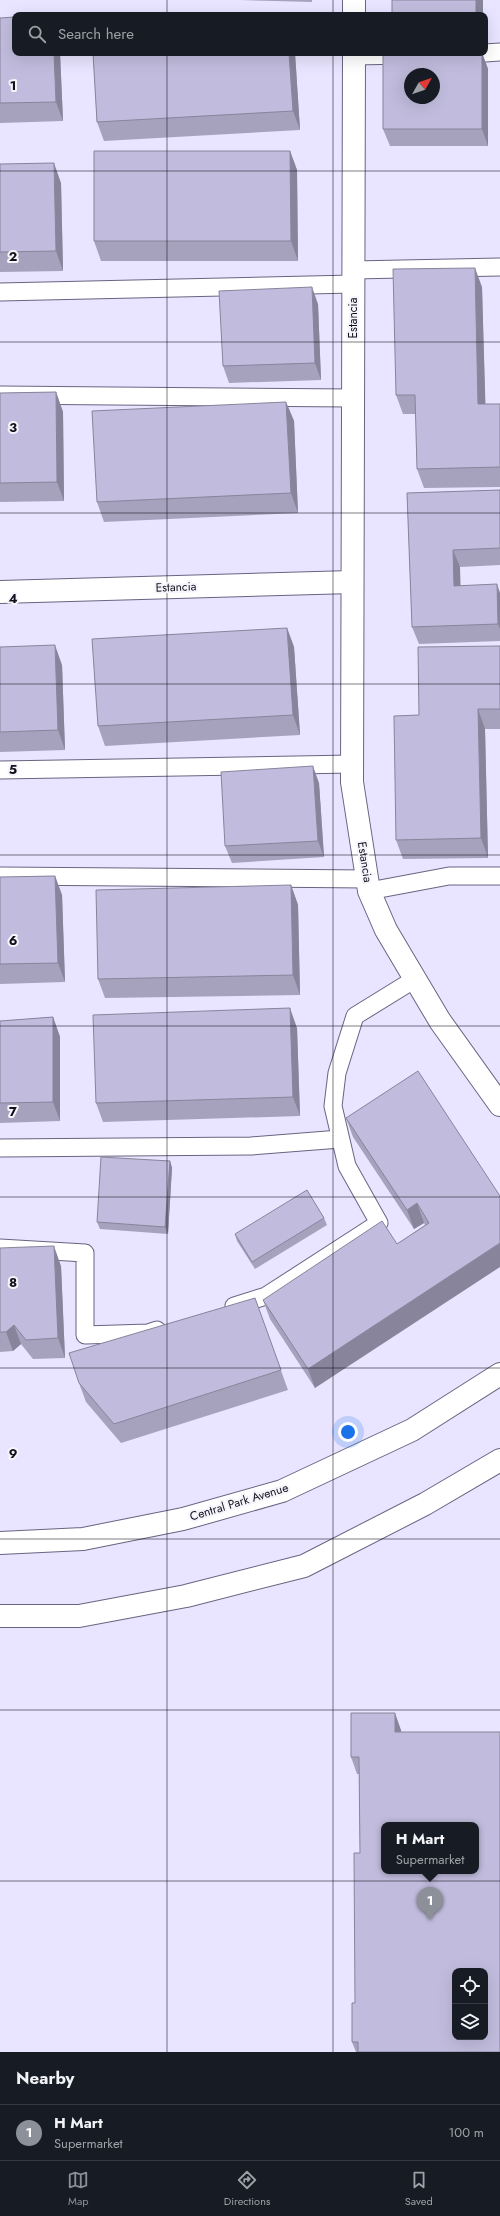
<!DOCTYPE html>
<style>
body{margin:0;font-family:Jost,sans-serif;background:#20242c;color:#f1f3f6}
.controls{position:absolute;right:12px;bottom:12px;display:grid;overflow:hidden;border-radius:8px;box-shadow:0 4px 16px #0002}
.controls button{width:36px;height:36px;display:grid;place-items:center;padding:0;border:0;border-bottom:1px solid #363941;background:#171b24;color:#f1f3f6;font:20px sans-serif}
.compass{position:absolute;left:404px;top:68px;width:36px;height:36px;border-radius:50%;background:#171b24;box-shadow:0 4px 16px #0002;rotate:50deg}
.you{position:absolute;left:348px;top:1432px;width:14px;height:14px;margin:-10px;border:3px solid #fff;border-radius:50%;background:#1a73e8;box-shadow:0 0 0 6px #1a73e833}
.badge{display:grid;place-items:center;width:26px;height:26px;border-radius:50%;background:#8c9099;color:#fff;font-size:13px;font-weight:700}
.pin{position:absolute;translate:-50% -33px;filter:drop-shadow(0 1px 2px #0008)}
.pin::after{content:'';position:absolute;top:21px;width:14px;height:12px;background:inherit;clip-path:polygon(0 0,100% 0,50% 100%)}
.popup{position:absolute;left:381px;top:1822px;width:98px;height:52px;box-sizing:border-box;display:grid;place-content:center;border-radius:8px;background:#171b24;filter:drop-shadow(0 1px 3px #0005);font-size:13px;white-space:nowrap;color:#9ea1a6}
.popup b{font-size:15px;color:#f1f3f6}
.popup::after{content:'';position:absolute;left:50%;top:100%;margin-left:-8px;border:8px solid transparent;border-top-color:#171b24}
.list{margin:0;padding:0;list-style:none}
h2{display:flex;justify-content:space-between;align-items:center;height:52px;margin:0;padding:0 16px;font-size:17px}
h2 small{font-size:13px;font-weight:400;color:#9ea1a6}
.list li{display:grid;grid-template-columns:26px 1fr auto;gap:12px;align-items:center;box-sizing:border-box;height:56px;padding:0 16px;border-top:1px solid #363941}
.list b{display:block;font-size:15px;white-space:nowrap}
.list p{margin:0;font-size:13px;white-space:nowrap;color:#9ea1a6}
.list em{font-size:13px;font-style:normal;color:#9ea1a6}
.icon{flex:none;width:22px;height:22px;fill:none;stroke:currentColor;stroke-width:2;stroke-linecap:round;stroke-linejoin:round}
.map{position:relative;flex:none;width:500px;height:2052px;overflow:hidden}
.search{position:absolute;background:#171b24;box-shadow:0 4px 16px #0002;left:12px;right:12px;top:12px;height:44px;display:flex;align-items:center;gap:10px;box-sizing:border-box;padding:0 14px;border-radius:8px;color:#9ea1a6;font-size:15px}
.sheet{height:108px;background:#171b24}
nav{display:flex;justify-content:space-around;align-items:center;box-sizing:border-box;height:56px;border-top:1px solid #363941;background:#171b24;font-size:11px;color:#9ea1a6}
nav a{display:grid;justify-items:center;gap:2px}
nav .on{color:#8c9099}
.map>svg:first-child{display:block}
.lines{fill:none;stroke-linecap:round;stroke-linejoin:round}
.service-casing{stroke:#696480;stroke-width:19}
.minor-casing{stroke:#696480;stroke-width:24}
.tertiary-casing{stroke:#696480;stroke-width:24}
.service{stroke:#fff;stroke-width:17}
.minor{stroke:#fff;stroke-width:22}
.tertiary{stroke:#fff;stroke-width:22}
.wall{fill:#a6a2be}
.shaded-wall{fill:#87849b}
.building{fill:#c1bcdd;stroke:#87849b;fill-rule:evenodd}
.grid{fill:none;stroke:#13101c;stroke-width:1;stroke-opacity:0.55}
.labels{text-anchor:middle;stroke-width:4;stroke-linejoin:round;paint-order:stroke}
.street-label{font-size:12px;fill:#13101c;stroke:#f6f4fb}
.grid-label{font-size:13px;text-anchor:middle;font-weight:bold;fill:#13101c;stroke:#f6f4fb;stroke-width:4;stroke-linejoin:round;paint-order:stroke}
</style>
<div class="map">
<svg width="500" height="2052" viewBox="0 0 500 2052">
<rect width="100%" height="100%" fill="#e9e4ff"/>
<g class="lines">
<defs>
<g id="service">
<path d="M485 53 500 52"/>
<path d="M354 56 406 55"/>
<path d="M353 270 500 267"/>
<path d="M0 292 353 284"/>
<path d="M0 395 353 398"/>
<path d="M0 770 352 764"/>
<path d="M0 876 367 879"/>
<path d="M369 891 449 876H500"/>
<path d="M0 1148 251 1146 340 1139"/>
<path d="M0 1248 85 1253V1335L148 1333 157 1330"/>
<path d="M234 1306 266 1296 379 1223 347 1166 333 1106 337 1073 355 1016 415 979"/>
</g>
<g id="minor">
<path d="M354 15V0"/>
<path d="M354 53 352 782 369 891 386 930 440 1021 500 1105"/>
<path d="M0 592 352 582"/>
</g>
<g id="tertiary">
<path d="M0 1543 83 1539 183 1519 282 1491 412 1430 500 1374"/>
<path d="M0 1616H79L186 1596 304 1566 425 1504 500 1460"/>
</g>
</defs>
<!-- service casing -->
<use href="#service" class="service-casing"/>
<!-- minor casing -->
<use href="#minor" class="minor-casing"/>
<!-- tertiary casing -->
<use href="#tertiary" class="tertiary-casing"/>
<!-- service -->
<use href="#service" class="service"/>
<!-- minor -->
<use href="#minor" class="minor"/>
<!-- tertiary -->
<use href="#tertiary" class="tertiary"/>
</g>
<!-- wall -->
<g class="wall">
<path d="M240 0H312V2Z"/>
<path d="M0 18 15 53H60L63 121 0 123Z"/>
<path d="M93 53H295L300 130 104 141 97 122Z"/>
<path d="M482 53 488 69V146H390L383 129Z"/>
<path d="M290 151 297 170 298 261H101L94 241Z"/>
<path d="M0 164 61 183 63 271 0 272Z"/>
<path d="M482 287 485 404H500V487L424 488 417 469 416 414H403L396 395Z"/>
<path d="M318 304 321 380 229 383 223 366Z"/>
<path d="M56 392 63 412 64 501 0 502V393Z"/>
<path d="M286 402 294 421 298 513 104 522 97 502Z"/>
<path d="M500 490V565L460 567V586L500 593V641L419 644 412 627 407 493Z"/>
<path d="M287 628 294 647 300 735 105 746 98 726Z"/>
<path d="M500 646V729H485L488 858 403 859 396 840 419 715Z"/>
<path d="M0 647 62 665 65 750 0 752Z"/>
<path d="M319 783 324 857 232 863 225 846Z"/>
<path d="M55 876 62 895 65 982 0 984V877Z"/>
<path d="M291 885 298 905 300 995 105 998 98 979Z"/>
<path d="M53 1017 60 1037V1121L0 1123V1021Z"/>
<path d="M297 1028 300 1116 103 1122 96 1103Z"/>
<path d="M346 1118 500 1196 315 1388 270 1319 263 1300 397 1244 425 1225 424 1223 414 1229 353 1137Z"/>
<path d="M170 1161 172 1168 168 1234 100 1229 97 1222Z"/>
<path d="M324 1218 327 1225 255 1269 237 1241 235 1234Z"/>
<path d="M0 1248 61 1266 65 1358 33 1359 21 1344 13 1351 0 1352Z"/>
<path d="M255 1298 288 1390 121 1443 86 1402 79 1383Z"/>
<path d="M401 1730V1732L500 2052H356L352 2042 355 2003 360 1853 359 1774H357L351 1757Z"/>
</g>
<!-- shaded-wall -->
<g class="shaded-wall">
<rect x="476" y="0" width="7" height="15"/>
<path d="M54 53H60L63 121 56 102Z"/>
<path d="M289 53H295L300 130 293 111Z"/>
<path d="M482 53 488 69V146L482 129Z"/>
<path d="M290 151 297 170 298 261 291 241Z"/>
<path d="M54 163 61 183 63 271 56 251Z"/>
<path d="M475 268 482 287 486 423 478 404Z"/>
<path d="M312 287 318 304 321 380 315 363Z"/>
<path d="M56 392 63 412 64 501 57 482Z"/>
<path d="M286 402 294 421 298 513 291 493Z"/>
<path d="M453 550 460 567 461 603 454 586Z"/>
<path d="M497 584 500 593V629L498 624Z"/>
<path d="M287 628 294 647 300 735 293 715Z"/>
<path d="M55 645 62 665 65 750 58 730Z"/>
<path d="M478 709 485 729 488 858 481 838Z"/>
<path d="M313 766 319 783 324 857 318 841Z"/>
<path d="M55 876 62 895 65 982 58 963Z"/>
<path d="M291 885 298 905 300 995 293 975Z"/>
<path d="M290 1008 297 1028 300 1116 293 1097Z"/>
<path d="M53 1017 60 1037V1121L53 1102Z"/>
<path d="M170 1161 172 1168 168 1234 165 1227Z"/>
<path d="M417 1203 424 1223 414 1229 407 1210Z"/>
<path d="M500 1243V1267L315 1388 308 1369Z"/>
<path d="M54 1246 61 1266 65 1358 58 1338Z"/>
<path d="M14 1325 21 1344 13 1351 6 1332Z"/>
<path d="M395 1713 401 1730 402 1749 395 1732Z"/>
</g>
<!-- building -->
<g class="building">
<rect x="392" y="0" width="84" height="15"/>
<path d="M15 17V53H54L56 102 0 103V18Z"/>
<path d="M93 53H289L293 111 97 122Z"/>
<path d="M383 53H482V129H383ZM410 74H434V98H410Z"/>
<path d="M94 151H290L291 241H94Z"/>
<path d="M54 163 56 251 0 252V164Z"/>
<path d="M475 268 478 404H500V467L417 469 415 395H396L393 269Z"/>
<path d="M312 287 315 363 223 366 219 291Z"/>
<path d="M56 392 57 482 0 483V393Z"/>
<path d="M286 402 291 493 97 502 92 411Z"/>
<path d="M500 490V548L453 550 454 586 497 584 498 624 412 627 407 493Z"/>
<path d="M287 628 293 715 98 726 92 639Z"/>
<path d="M55 645 58 730 0 732V647Z"/>
<path d="M500 646V709H478L481 838 396 840 394 716 419 715 418 647Z"/>
<path d="M313 766 318 841 225 846 221 772Z"/>
<path d="M55 876 58 963 0 964V877Z"/>
<path d="M291 885 293 975 98 979 96 890Z"/>
<path d="M290 1008 293 1097 96 1103 93 1015Z"/>
<path d="M53 1017V1102L0 1103V1021Z"/>
<path d="M418 1071 500 1196V1243L308 1369 263 1300 382 1221 397 1244 429 1223 417 1203 407 1210 346 1118Z"/>
<path d="M101 1157 170 1161 165 1227 97 1222Z"/>
<path d="M307 1190 324 1218 252 1262 235 1234Z"/>
<path d="M54 1246 58 1338 26 1340 14 1325 6 1332H0V1248Z"/>
<path d="M255 1298 281 1370 114 1424 79 1383 69 1353Z"/>
<path d="M351 1713H395V1732H500V2052H358V2042H352V2003H355L354 1853H360L359 1757H351ZM384 1825H476V1871H384ZM455 1971H485V2037H455Z"/>
</g>
<!-- grid -->
<path class="grid" d="M167 0V15M333 0V15M167 53V2052M333 53V2052M0 171H500M0 342H500M0 513H500M0 684H500M0 855H500M0 1026H500M0 1197H500M0 1368H500M0 1539H500M0 1710H500M0 1881H500"/>
<g class="labels">
<!-- street labels -->
<g class="street-label">
<text transform="translate(353 318) rotate(-90)" y="4">Estancia</text>
<text transform="translate(176 587) rotate(-2)" y="4">Estancia</text>
<text transform="translate(365 862) rotate(81)" y="4">Estancia</text>
<text transform="translate(239 1502) rotate(-17)" y="4">Central Park Avenue</text>
</g>
</g>
<g class="grid-label">
<text x="13" y="90">1</text>
<text x="13" y="261">2</text>
<text x="13" y="432">3</text>
<text x="13" y="603">4</text>
<text x="13" y="774">5</text>
<text x="13" y="945">6</text>
<text x="13" y="1116">7</text>
<text x="13" y="1287">8</text>
<text x="13" y="1458">9</text>
</g>
</svg>
<div class="controls">
<button><svg class="icon" aria-label="locate" viewBox="0 0 24 24"><circle cx="12" cy="12" r="6"/><path d="M12 2v4M12 18v4M2 12h4M18 12h4"/></svg></button>
<button><svg class="icon" aria-label="layers" viewBox="0 0 24 24"><path d="M12 4l9 5-9 5-9-5zM3 14l9 5 9-5"/></svg></button>
</div>
<svg class="compass" viewBox="-18 -18 36 36"><path d="M0-13l5 13h-10z" fill="#e53935"/><path d="M0 13l5-13h-10z" fill="#9ea1a6"/></svg>
<div class="you"></div>
<div class="pin badge" style="left:430px;top:1920px">1</div>
<div class="popup"><b>H Mart</b>Supermarket</div>
<div class="search"><svg class="icon" aria-label="search" viewBox="0 0 24 24"><circle cx="10" cy="10" r="6"/><path d="M15 15l6 6"/></svg>Search here</div>
</div>
<section class="sheet">
<h2>Nearby<small></small></h2>
<ul class="list">
<li><span class="badge">1</span><div><b>H Mart</b><p>Supermarket</p></div><em>100 m</em></li>
</ul>
</section>
<nav>
<a class="on"><svg class="icon" aria-label="map" viewBox="0 0 24 24"><path d="M3 6l6-2 6 2 6-2v14l-6 2-6-2-6 2zM9 4v14M15 6v14"/></svg>Map</a>
<a><svg class="icon" aria-label="directions" viewBox="0 0 24 24"><path d="M12 3l9 9-9 9-9-9zM9 14v-3h6M13 9l2 2-2 2"/></svg>Directions</a>
<a><svg class="icon" aria-label="saved" viewBox="0 0 24 24"><path d="M7 4h10v16l-5-4-5 4z"/></svg>Saved</a>
</nav>
